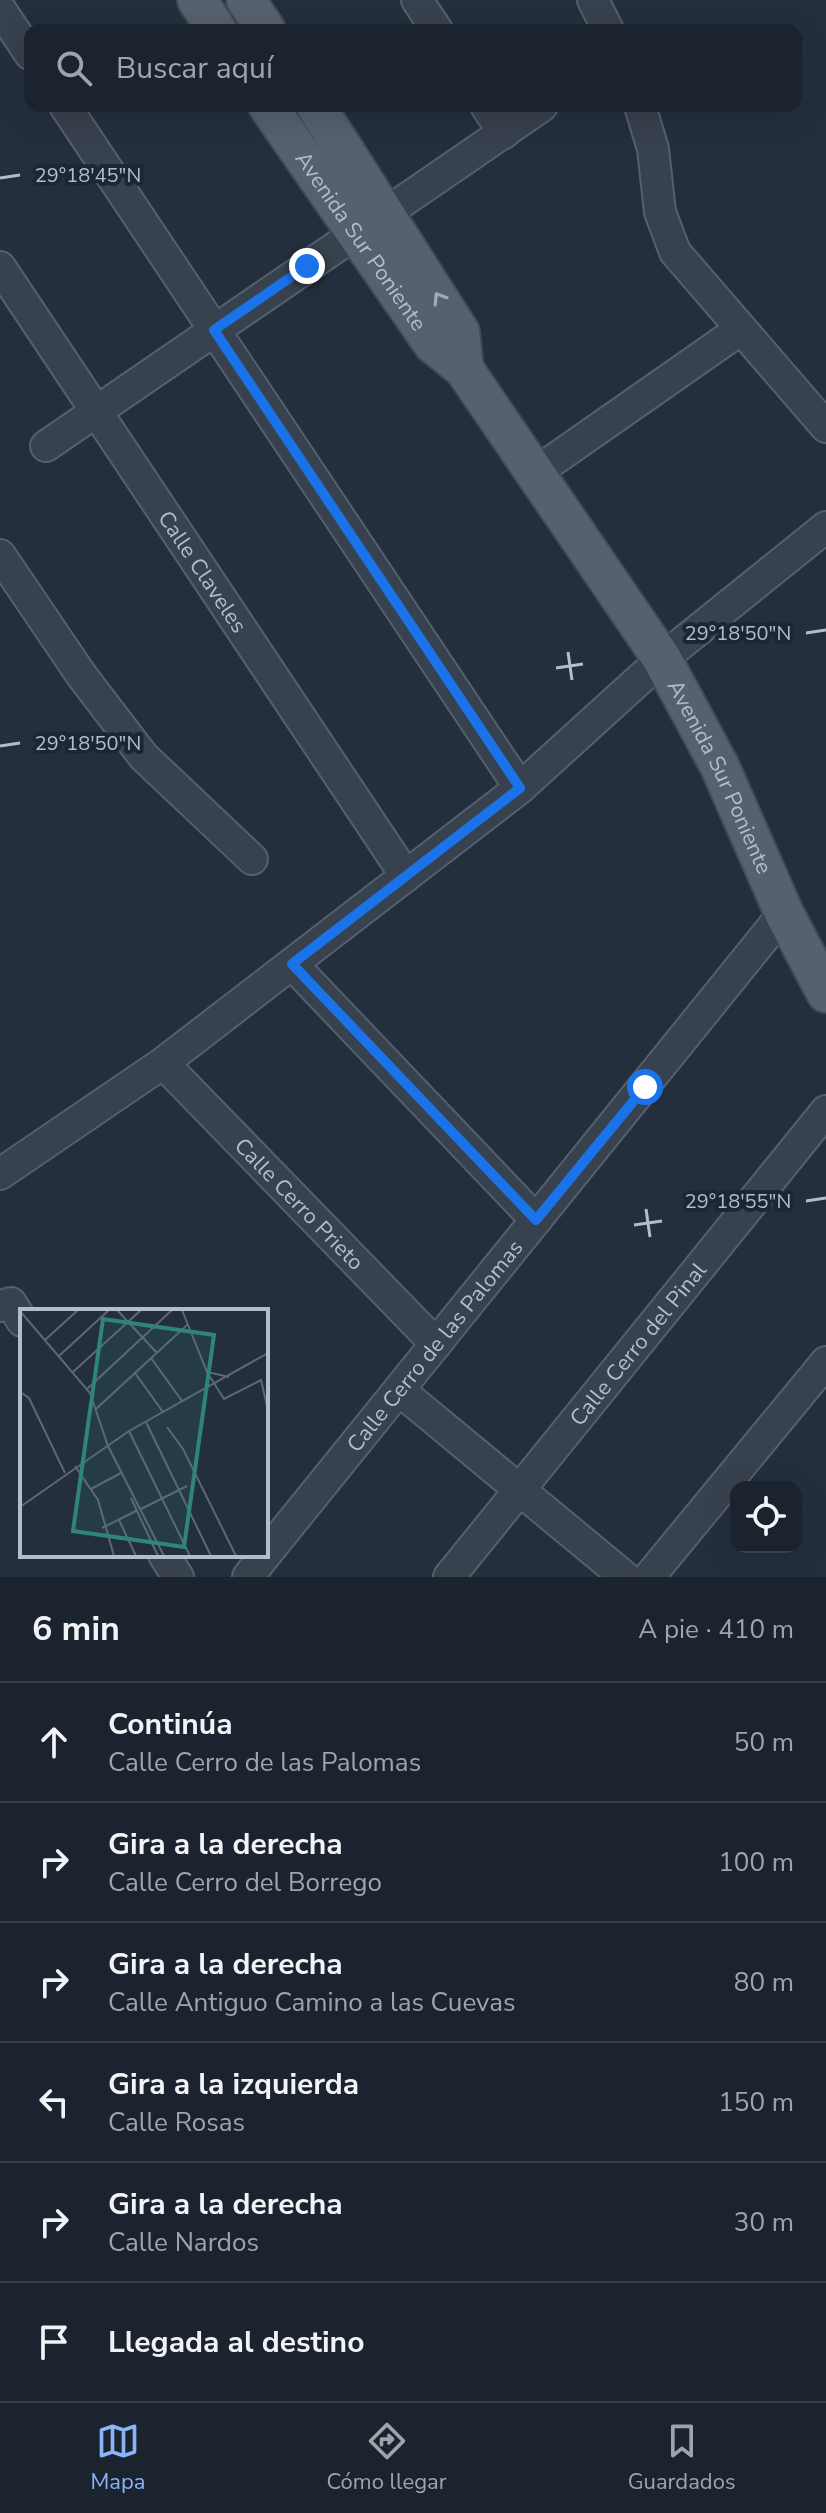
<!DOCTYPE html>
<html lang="es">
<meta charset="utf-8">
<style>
body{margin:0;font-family:"Nunito Sans",sans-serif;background:#282f3a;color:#f1f3f6}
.controls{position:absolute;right:24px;bottom:24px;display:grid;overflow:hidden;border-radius:16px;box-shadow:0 8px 32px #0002}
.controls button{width:72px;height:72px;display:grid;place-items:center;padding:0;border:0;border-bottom:2px solid #39404a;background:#1b232e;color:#f1f3f6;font:40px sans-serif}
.stop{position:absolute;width:24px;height:24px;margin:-18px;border:6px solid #1a73e8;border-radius:50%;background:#fff}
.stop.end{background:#1a73e8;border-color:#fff;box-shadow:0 2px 8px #0008}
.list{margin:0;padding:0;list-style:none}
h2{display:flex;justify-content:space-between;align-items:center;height:104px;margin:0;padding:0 32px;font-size:34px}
h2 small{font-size:26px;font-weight:400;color:#a0a4aa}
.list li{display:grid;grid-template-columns:52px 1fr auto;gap:24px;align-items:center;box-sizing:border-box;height:120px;padding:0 32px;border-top:2px solid #39404a}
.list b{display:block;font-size:30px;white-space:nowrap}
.list p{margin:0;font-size:26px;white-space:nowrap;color:#a0a4aa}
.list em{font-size:26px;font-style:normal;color:#a0a4aa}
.icon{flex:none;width:44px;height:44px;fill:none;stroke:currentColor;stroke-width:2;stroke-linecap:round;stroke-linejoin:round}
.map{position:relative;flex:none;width:826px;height:1577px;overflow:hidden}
.search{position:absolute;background:#1b232e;box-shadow:0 8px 32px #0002;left:24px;right:24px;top:24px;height:88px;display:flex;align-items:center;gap:20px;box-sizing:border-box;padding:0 28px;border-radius:16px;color:#a0a4aa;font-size:30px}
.sheet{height:824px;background:#1b232e}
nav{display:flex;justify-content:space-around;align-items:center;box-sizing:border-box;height:112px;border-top:2px solid #39404a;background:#1b232e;font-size:22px;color:#a0a4aa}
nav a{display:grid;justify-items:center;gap:4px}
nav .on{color:#8ab4f8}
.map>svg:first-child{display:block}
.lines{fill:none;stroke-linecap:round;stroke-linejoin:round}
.minor-casing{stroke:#565f6c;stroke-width:34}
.major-casing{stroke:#414a57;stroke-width:42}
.minor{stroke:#38414e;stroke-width:30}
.major{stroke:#56606e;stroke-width:38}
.oneway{stroke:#a1aab7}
.route{stroke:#1a73e8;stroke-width:10}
.ticks{fill:none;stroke:#b4bcc9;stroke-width:3}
.labels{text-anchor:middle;stroke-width:8;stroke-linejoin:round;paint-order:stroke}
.street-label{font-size:22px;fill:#b4bcc9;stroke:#1d2633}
.inset-road{fill:none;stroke:#5e6776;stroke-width:2}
.view{fill:#308480;fill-opacity:0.15;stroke:#308480;stroke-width:4}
.inset-edge{fill:none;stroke:#b4bcc9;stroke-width:4}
.ticks-label{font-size:20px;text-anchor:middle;fill:#b4bcc9;stroke:#1d2633;stroke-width:8;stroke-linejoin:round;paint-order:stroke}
</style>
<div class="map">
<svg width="826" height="1577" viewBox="0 0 826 1577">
<rect width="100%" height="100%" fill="#242f3e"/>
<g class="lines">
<defs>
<g id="minor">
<path d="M417 0 437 30"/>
<path d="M593 0 608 30"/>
<path d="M0 9 30 54"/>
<path d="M65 106 520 788"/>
<path d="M486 106 504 133"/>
<path d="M640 106 653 149 660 212 675 252 826 427"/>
<path d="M386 213 542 106"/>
<path id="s1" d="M0 267 406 876"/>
<path d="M46 446 355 234"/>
<path d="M535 473 741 329"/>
<path d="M0 555 82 676 144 757 252 859"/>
<path d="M292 964 536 1220"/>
<path id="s2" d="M163 1063 436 1344"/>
<path d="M0 1174 163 1063 520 788 662 659 826 527"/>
<path d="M0 1306 11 1303 22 1321"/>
<path d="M399 1390 625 1577"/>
<path id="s3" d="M266 1554 784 913"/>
<path d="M164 1555 178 1577"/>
<path d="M248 1577 265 1555"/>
<path id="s4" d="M449 1577 826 1111"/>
<path d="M649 1577 826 1362"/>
</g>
<g id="major">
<path d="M197 0 217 30"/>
<path d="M246 0 266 30"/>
<path id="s5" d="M268 106 433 344 464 369 662 659 720 767 784 913 826 993"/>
<path d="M316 106 460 332 464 369"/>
</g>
</defs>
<!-- minor casing -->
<use href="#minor" class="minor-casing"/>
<!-- major casing -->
<use href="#major" class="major-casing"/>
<!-- minor -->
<use href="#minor" class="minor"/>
<!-- major -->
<use href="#major" class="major"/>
</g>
<!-- one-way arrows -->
<defs><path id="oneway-chevron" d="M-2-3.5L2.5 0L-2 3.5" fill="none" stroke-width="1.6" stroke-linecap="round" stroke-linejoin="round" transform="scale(2)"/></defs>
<use class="oneway" href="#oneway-chevron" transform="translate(439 298) rotate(-122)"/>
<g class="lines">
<!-- route -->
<path class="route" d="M307 266 214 330 520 788 292 964 536 1220 645 1087"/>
</g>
<!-- ticks -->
<path class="ticks" d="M0 178 20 175M806 633 826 630M568 652 572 680M556 668 583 664M0 746 20 743M806 1201 826 1198M646 1209 650 1237M634 1225 662 1221"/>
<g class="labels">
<!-- street labels -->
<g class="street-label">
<text dy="8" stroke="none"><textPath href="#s5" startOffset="164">Avenida Sur Poniente</textPath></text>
<text dy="8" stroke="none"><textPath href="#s1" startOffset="366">Calle Claveles</textPath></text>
<text dy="8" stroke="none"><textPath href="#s5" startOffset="812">Avenida Sur Poniente</textPath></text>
<text dy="8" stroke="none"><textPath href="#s2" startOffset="196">Calle Cerro Prieto</textPath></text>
<text dy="8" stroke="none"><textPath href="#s4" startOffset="300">Calle Cerro del Pinal</textPath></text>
<text dy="8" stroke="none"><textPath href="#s3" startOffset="268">Calle Cerro de las Palomas</textPath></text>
</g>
</g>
<!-- overview -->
<g transform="translate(20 1309)">
<rect width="248" height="248" fill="#242f3e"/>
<path class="inset-road" d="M97 1 137 44M162 1 187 63 209 68M0 2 70 84 88 137 144 247M25 31 58 1M39 47 89 1M131 49 162 92M53 63 121 1M187 63 204 90 241 71 248 101M115 64 143 103M67 80 152 1M0 83 9 89 45 164M76 100 167 16M126 113 191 247M147 118 163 140 216 247M109 122 170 247M55 157 78 191 94 247M71 180 101 164M111 189 138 247M0 198 109 122 248 44M121 200 167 177M99 211 116 247M82 219 116 202"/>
<path class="view" d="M83 10 194 26 164 238 53 222Z"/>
<rect width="248" height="248" class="inset-edge"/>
</g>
<g class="ticks-label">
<text x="88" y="182">29°18'45"N</text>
<text x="738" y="640">29°18'50"N</text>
<text x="88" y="750">29°18'50"N</text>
<text x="738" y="1208">29°18'55"N</text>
</g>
</svg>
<div class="controls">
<button><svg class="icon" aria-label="locate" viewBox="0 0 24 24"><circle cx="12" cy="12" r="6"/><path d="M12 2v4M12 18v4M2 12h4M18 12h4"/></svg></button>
</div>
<div class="stop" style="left:645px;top:1087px"></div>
<div class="stop end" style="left:307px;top:266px"></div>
<div class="search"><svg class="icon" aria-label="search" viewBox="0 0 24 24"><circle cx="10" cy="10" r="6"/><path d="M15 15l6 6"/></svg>Buscar aquí</div>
</div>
<section class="sheet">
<h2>6 min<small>A pie · 410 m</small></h2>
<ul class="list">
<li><svg class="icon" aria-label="ahead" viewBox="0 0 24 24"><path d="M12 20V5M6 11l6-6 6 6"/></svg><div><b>Continúa</b><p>Calle Cerro de las Palomas</p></div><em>50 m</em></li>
<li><svg class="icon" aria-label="right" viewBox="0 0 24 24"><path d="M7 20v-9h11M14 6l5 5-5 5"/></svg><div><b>Gira a la derecha</b><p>Calle Cerro del Borrego</p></div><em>100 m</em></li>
<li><svg class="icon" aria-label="right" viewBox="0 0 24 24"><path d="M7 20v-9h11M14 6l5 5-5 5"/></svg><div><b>Gira a la derecha</b><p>Calle Antiguo Camino a las Cuevas</p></div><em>80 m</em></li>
<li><svg class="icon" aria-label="left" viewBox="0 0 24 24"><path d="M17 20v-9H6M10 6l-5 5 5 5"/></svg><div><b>Gira a la izquierda</b><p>Calle Rosas</p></div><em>150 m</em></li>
<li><svg class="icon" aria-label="right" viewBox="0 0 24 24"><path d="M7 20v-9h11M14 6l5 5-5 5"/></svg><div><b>Gira a la derecha</b><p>Calle Nardos</p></div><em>30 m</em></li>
<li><svg class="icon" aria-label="arrive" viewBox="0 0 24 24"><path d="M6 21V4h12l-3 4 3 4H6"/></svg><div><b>Llegada al destino</b></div></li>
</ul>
</section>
<nav>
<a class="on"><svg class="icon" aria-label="map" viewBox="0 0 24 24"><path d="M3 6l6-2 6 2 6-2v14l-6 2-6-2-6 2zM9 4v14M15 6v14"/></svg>Mapa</a>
<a><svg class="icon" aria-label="directions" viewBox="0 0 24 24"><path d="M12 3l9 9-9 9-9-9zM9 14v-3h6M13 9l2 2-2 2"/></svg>Cómo llegar</a>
<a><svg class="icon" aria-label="saved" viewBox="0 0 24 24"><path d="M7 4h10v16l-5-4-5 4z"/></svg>Guardados</a>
</nav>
